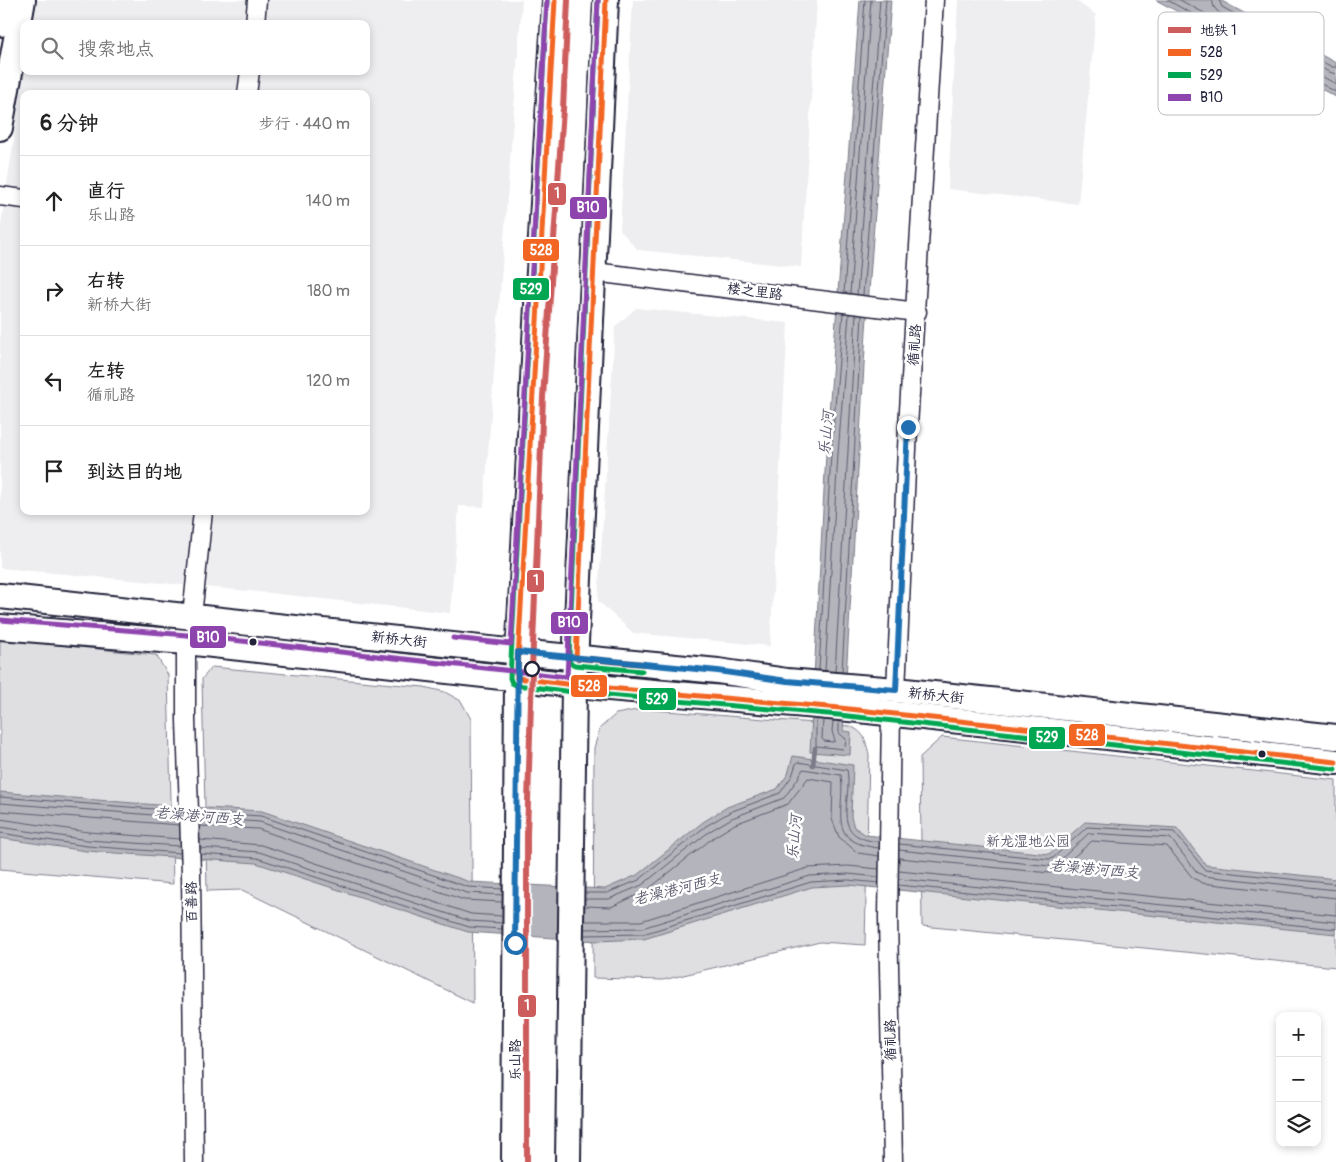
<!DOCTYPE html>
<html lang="zh">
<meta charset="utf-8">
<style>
body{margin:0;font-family:Pangolin,"LXGW WenKai TC",sans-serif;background:#f6f6f6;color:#222}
.controls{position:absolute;right:15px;bottom:15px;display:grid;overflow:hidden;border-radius:10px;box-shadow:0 2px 8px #0003}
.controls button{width:45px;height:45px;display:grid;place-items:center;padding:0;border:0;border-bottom:1px solid #e0e0e0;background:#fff;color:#222;font:25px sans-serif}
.stop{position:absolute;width:15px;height:15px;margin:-11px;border:4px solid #1f6fb2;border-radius:50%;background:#fff}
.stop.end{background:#1f6fb2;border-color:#fff;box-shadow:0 1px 5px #0008}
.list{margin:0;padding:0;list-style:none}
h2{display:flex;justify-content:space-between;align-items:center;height:65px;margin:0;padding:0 20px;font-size:21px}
h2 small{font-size:16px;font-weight:400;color:#767676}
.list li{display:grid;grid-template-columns:32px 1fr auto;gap:15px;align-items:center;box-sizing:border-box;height:90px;padding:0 20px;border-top:1px solid #e0e0e0}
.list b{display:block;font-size:19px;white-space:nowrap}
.list p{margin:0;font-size:16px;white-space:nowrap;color:#767676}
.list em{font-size:16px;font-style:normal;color:#767676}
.icon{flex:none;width:28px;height:28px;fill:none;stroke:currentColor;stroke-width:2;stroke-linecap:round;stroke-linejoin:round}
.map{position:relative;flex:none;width:1336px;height:1162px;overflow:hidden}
.search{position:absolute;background:#fff;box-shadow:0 2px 8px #0003;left:20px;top:20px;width:350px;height:55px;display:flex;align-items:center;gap:12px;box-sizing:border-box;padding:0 18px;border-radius:10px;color:#767676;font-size:19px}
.panel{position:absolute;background:#fff;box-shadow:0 2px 8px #0003;left:20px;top:90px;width:350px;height:425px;border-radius:10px}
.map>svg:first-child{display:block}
.built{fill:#eeeef1;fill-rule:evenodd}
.green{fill:#dfdfe2;stroke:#80808e}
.water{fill:#b4b4bc;stroke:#7a7a88}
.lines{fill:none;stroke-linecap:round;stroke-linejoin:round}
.shore{stroke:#5c5c6f;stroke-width:1}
.stream{stroke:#7a7a88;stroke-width:4.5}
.street-casing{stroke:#22223b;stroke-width:21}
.secondary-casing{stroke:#22223b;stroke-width:28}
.street{stroke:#fff;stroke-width:18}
.secondary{stroke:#fff;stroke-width:24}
.bus-1-casing{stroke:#fff;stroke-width:9}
.bus-2-casing{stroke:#fff;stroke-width:9}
.bus-3-casing{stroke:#fff;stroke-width:9}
.bus-1{stroke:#f26522;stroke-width:5}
.bus-2{stroke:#00a651;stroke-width:5}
.bus-3{stroke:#8e44ad;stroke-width:5}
.metro-1-casing{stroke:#fff;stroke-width:10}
.metro-1{stroke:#cd5c5c;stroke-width:6}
.route{stroke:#1f6fb2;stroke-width:6}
.bus-dot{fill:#22223b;stroke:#fff;stroke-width:2}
.stop-dot{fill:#fff;stroke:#22223b;stroke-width:2.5}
.labels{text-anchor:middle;stroke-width:5;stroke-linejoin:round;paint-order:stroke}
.street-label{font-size:14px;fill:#22223b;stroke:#fff}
.park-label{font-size:14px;fill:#5b5b6d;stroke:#fff}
.water-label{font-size:15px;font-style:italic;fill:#5c5c6f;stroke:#fff}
.key{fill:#fff;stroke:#bdbdc4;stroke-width:1}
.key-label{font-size:14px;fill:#22223b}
.line-badge{stroke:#fff;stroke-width:2}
.badge-label{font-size:14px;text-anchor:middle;font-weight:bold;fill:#fff}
</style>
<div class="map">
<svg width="1336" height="1162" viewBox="0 0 1336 1162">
<rect width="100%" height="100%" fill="#fff"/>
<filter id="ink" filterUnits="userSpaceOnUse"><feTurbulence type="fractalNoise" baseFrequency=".02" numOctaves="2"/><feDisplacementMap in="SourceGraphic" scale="10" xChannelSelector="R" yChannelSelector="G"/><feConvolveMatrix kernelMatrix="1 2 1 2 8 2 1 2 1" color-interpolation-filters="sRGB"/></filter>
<g filter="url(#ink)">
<!-- built -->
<g class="built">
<path d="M34 0H522L484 507 459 506 450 613 269 593 0 568V231L24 71H366V24H31ZM24 94H366V511H24Z"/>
<path d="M633 0H817L801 267 638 250 620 230Z"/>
<path d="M958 0H1075L1096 15 1078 204 948 189Z"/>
<path d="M636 308 788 323 770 646 633 633 598 601 615 327Z"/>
</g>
<!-- green -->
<g class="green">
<path d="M0 639 156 655 168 675 173 884 0 869Z"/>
<path d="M212 667 424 687 445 692 461 701 471 719 473 1003 242 890 207 891 202 679Z"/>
<path d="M642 709 850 726C865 733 865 739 869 754L865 945 820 942 663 980 593 978 594 748 600 728 616 714Z"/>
<path d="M942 737 1336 780V967L922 926 920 757Z"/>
</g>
<!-- water -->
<g class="water">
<path d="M860 0H891L866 331 843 731 851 732 850 755 810 752 826 453Z"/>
<path d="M1156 0H1220L1336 63V97Z"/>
<path d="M793 756 853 765 851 817 854 827 866 835 1049 854 1085 822 1177 828 1206 865 1336 879V934L848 885 812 887 644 939 597 941 468 932 256 863 86 851 0 838V792L170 806 262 811 470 882 605 889 637 875 703 822 727 807 777 789 788 774Z"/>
</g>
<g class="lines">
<!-- shore -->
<g class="shore">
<path d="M1167 0 1336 92"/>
<path d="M1180 0 1336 84"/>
<path d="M1212 0 1214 7 1218 12 1329 72 1336 74"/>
<path d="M1219 0 1222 7 1332 67H1336"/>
<path d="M844 293 865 0"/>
<path d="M850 294 871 0"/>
<path d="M857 295 880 0"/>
<path d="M863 295 886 0"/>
<path d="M819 670 831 454 843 313"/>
<path d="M825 671 838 454 849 314"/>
<path d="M835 672 856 314"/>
<path d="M842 672 862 315"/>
<path d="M816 719V746L843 749 845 747 846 739 839 733V721"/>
<path d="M823 720 822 739 824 741 833 742 835 741 832 731 833 721"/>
<path d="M0 797 179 811"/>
<path d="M0 803 179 817"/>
<path d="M0 811 179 825"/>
<path d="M199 812 261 816 468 887 503 889"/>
<path d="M199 818 260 822 467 893 503 895"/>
<path d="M0 819 88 832 180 839"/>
<path d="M199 826 258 829 464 900 502 902"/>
<path d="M0 827 87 840 180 846"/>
<path d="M0 833 87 846 180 853"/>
<path d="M200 840 261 845 471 914 502 916"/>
<path d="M899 844 1049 859 1053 858 1087 827 1174 832 1205 870 1336 884"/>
<path d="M200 848 259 852 470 921 502 923"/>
<path d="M899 850 1050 866 1057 863 1089 833 1170 838 1197 872 1204 876 1336 890"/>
<path d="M200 854 257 858 469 927 502 929"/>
<path d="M899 858 1050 873 1060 869 1092 841 1167 846 1192 877 1202 883 1336 898"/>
<path d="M899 871 1336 915"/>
<path d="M899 879 1336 922"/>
<path d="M898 885 1336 929"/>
<path d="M585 893H607L639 880 706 826 730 812 780 793 792 776 796 764 798 762 847 770C853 802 828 837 879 842"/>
<path d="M584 899H609L642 885 710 831 732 818 784 798 797 780 803 769 841 775C846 811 824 842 879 848"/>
<path d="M584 906 611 907 646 891 714 837 735 824 788 804 808 778 833 782 832 819 839 837 858 853 879 856"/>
<path d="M584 921H641L808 868 848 866 879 869"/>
<path d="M584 929 642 928 810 876 848 874 879 877"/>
<path d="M584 935 643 934 811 882 848 880 879 883"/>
</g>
<!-- stream -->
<path class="stream" d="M813 765 815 748"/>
<defs>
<g id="street">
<path d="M255 24 257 0"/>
<path d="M247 94 250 71"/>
<path d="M0 196 24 199"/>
<path d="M594 272 917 312"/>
<path d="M192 616 203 511"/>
<path d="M186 642V720L191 873 194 1162"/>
<path d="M896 690 908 427 934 0"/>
<path d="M891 713 888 918 893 1162"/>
</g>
<g id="secondary">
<path d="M0 24 4 0"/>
<path d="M0 128 23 0"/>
<path d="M0 596 518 652 718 671 787 681 896 690 1336 737"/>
<path d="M0 627 186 642 574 685 840 708 1336 762"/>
<path d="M514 1162 517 678 537 305 555 0"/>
<path d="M568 1162 574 685 606 0"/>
</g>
</defs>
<!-- street casing -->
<use href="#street" class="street-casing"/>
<!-- secondary casing -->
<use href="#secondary" class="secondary-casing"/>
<!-- street -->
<use href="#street" class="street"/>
<!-- secondary -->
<use href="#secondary" class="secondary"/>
<defs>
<g id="bus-1">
<path d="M555 0 517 678 574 685 840 708 1336 762"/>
<path d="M606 0 576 658 643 664"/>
</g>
<g id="bus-2">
<path d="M547 0 510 678 512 683 516 685 573 692 839 715 1335 769"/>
<path d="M598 0 569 658 570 663 575 665 642 671"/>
</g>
<g id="bus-3">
<path d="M1 620 187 635 567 677 598 0"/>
<path d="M453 638 511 644 547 0"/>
</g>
</defs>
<!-- bus-1 casing -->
<use href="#bus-1" class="bus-1-casing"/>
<!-- bus-2 casing -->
<use href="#bus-2" class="bus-2-casing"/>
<!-- bus-3 casing -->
<use href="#bus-3" class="bus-3-casing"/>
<!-- bus-1 -->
<use href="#bus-1" class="bus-1"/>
<!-- bus-2 -->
<use href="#bus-2" class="bus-2"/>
<!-- bus-3 -->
<use href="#bus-3" class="bus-3"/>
<defs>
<path id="metro-1" d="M527 1162V835L532 669 543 397 563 109 568 0"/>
</defs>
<!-- metro-1 casing -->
<use href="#metro-1" class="metro-1-casing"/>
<!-- metro-1 -->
<use href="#metro-1" class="metro-1"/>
</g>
</g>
<g class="lines" filter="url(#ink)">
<!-- route -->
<path class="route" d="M515 943 518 652 718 671 787 681 896 690 908 427"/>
</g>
<!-- markers -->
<g class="bus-dot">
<circle cx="253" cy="642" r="4.5"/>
<circle cx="1262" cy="754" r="4.5"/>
</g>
<circle class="stop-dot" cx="532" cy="669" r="7"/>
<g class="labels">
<!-- street labels -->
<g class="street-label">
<text transform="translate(755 291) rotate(7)" y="5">楼之里路</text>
<text transform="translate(914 345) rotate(-86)" y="5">循礼路</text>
<text transform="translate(399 639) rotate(6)" y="5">新桥大街</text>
<text transform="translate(936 695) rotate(6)" y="5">新桥大街</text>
<text transform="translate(191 902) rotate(-91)" y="5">百善路</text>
<text transform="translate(890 1040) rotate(-91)" y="5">循礼路</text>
<text transform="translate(515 1060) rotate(-90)" y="5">乐山路</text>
</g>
<!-- park labels -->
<g class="park-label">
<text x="1028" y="846">新龙湿地公园</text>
</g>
<!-- water labels -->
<g class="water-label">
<text transform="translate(826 433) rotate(-85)" y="5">乐山河</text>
<text transform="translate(199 816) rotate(5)" y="5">老澡港河西支</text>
<text transform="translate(794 837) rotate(-85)" y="5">乐山河</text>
<text transform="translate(1094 869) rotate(5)" y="5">老澡港河西支</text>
<text transform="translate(677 889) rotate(-14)" y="5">老澡港河西支</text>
</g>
</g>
<!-- legend -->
<rect x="1158" y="12" width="166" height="103" rx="8" class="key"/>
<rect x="1168" y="27" width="23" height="6" fill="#cd5c5c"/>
<rect x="1168" y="49" width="23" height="7" fill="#f26522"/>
<rect x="1168" y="72" width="23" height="6" fill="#00a651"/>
<rect x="1168" y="94" width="23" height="7" fill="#8e44ad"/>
<g class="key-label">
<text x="1200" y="35">地铁 1</text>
<text x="1200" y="57">528</text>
<text x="1200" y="80">529</text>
<text x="1200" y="102">B10</text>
</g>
<g class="line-badge">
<rect x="547" y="182" width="20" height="24" rx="5" fill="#cd5c5c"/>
<rect x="569" y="196" width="39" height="24" rx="5" fill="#8e44ad"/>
<rect x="522" y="238" width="38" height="24" rx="5" fill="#f26522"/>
<rect x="512" y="277" width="38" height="24" rx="5" fill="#00a651"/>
<rect x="526" y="569" width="19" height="24" rx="5" fill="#cd5c5c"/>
<rect x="550" y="611" width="39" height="24" rx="5" fill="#8e44ad"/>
<rect x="189" y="625" width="38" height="24" rx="5" fill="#8e44ad"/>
<rect x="570" y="674" width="38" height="24" rx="5" fill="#f26522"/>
<rect x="638" y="687" width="39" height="24" rx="5" fill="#00a651"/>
<rect x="1068" y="723" width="38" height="24" rx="5" fill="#f26522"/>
<rect x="1028" y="726" width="38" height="24" rx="5" fill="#00a651"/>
<rect x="517" y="994" width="20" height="24" rx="5" fill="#cd5c5c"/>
</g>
<g class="badge-label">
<text x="557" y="198">1</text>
<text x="588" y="212">B10</text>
<text x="541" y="255">528</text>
<text x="531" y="294">529</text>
<text x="536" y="585">1</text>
<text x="569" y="627">B10</text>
<text x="208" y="642">B10</text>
<text x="589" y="691">528</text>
<text x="657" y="704">529</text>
<text x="1087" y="740">528</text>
<text x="1047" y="742">529</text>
<text x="527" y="1010">1</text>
</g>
</svg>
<div class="controls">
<button>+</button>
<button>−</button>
<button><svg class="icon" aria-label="layers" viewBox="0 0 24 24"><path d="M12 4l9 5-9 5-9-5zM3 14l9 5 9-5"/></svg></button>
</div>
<div class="stop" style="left:515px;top:943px"></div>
<div class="stop end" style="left:908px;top:427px"></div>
<div class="search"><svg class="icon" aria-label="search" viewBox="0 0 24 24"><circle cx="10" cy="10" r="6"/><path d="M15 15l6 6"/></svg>搜索地点</div>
<section class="panel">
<h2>6 分钟<small>步行 · 440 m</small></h2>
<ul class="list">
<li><svg class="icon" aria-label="ahead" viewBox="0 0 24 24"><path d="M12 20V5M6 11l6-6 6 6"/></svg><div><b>直行</b><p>乐山路</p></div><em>140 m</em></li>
<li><svg class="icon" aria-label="right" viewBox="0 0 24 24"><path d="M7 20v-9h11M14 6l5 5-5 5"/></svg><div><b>右转</b><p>新桥大街</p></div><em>180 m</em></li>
<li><svg class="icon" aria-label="left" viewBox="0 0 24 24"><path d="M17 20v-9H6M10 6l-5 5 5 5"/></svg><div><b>左转</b><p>循礼路</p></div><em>120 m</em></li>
<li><svg class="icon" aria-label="arrive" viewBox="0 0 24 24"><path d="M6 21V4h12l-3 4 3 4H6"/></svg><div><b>到达目的地</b></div></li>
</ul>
</section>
</div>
